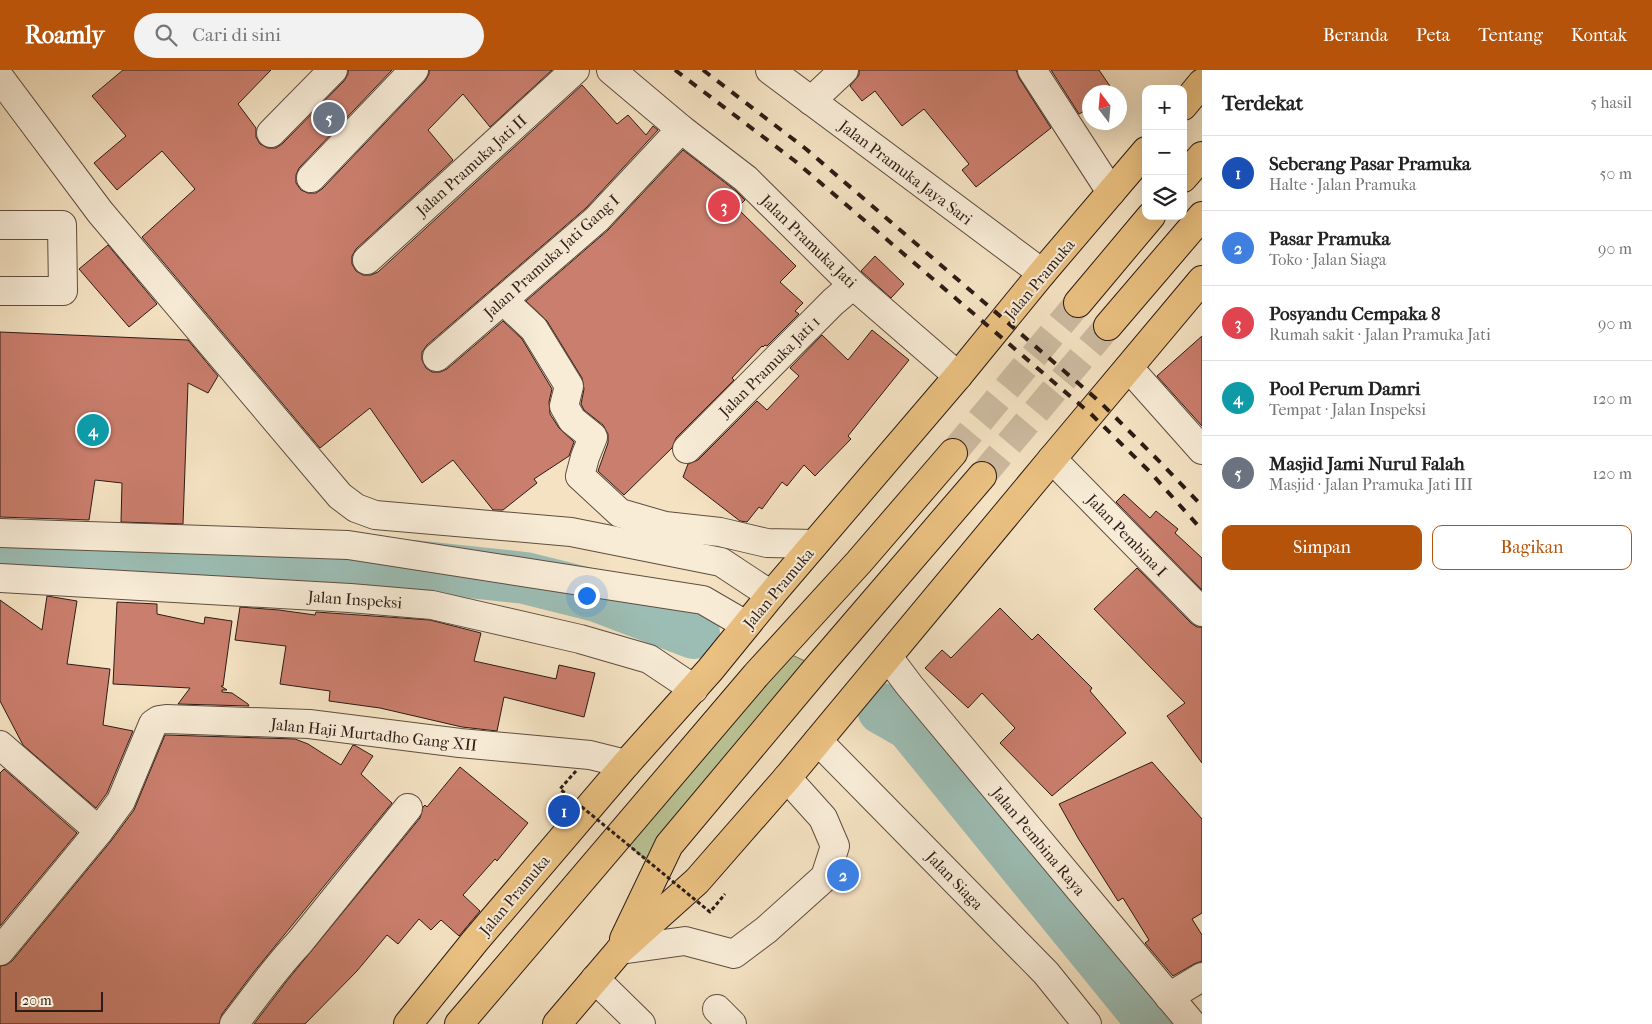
<!DOCTYPE html>
<html lang="id">
<meta charset="utf-8">
<style>
body{margin:0;font-family:"IM FELL French Canon",serif;background:#f2f2f2;color:#222}
.controls{position:absolute;right:15px;top:15px;display:grid;overflow:hidden;border-radius:10px;box-shadow:0 5px 20px #0002}
.controls button{width:45px;height:45px;display:grid;place-items:center;padding:0;border:0;border-bottom:1px solid #e0e0e0;background:#fff;color:#222;font:25px sans-serif}
.compass{position:absolute;left:1082px;top:15px;width:45px;height:45px;border-radius:50%;background:#fff;box-shadow:0 5px 20px #0002;rotate:344deg}
.scale{position:absolute;left:15px;bottom:12px;width:88px;box-sizing:border-box;padding-left:5px;border:2px solid #2d1b15;border-top:0;font-size:14px;line-height:18px;white-space:nowrap;color:#2d1b15;-webkit-text-stroke:4px #f8ecd7;paint-order:stroke}
.you{position:absolute;left:586px;top:525px;width:18px;height:18px;margin:-12px;border:4px solid #fff;border-radius:50%;background:#1a73e8;box-shadow:0 0 0 8px #1a73e833}
.badge{display:grid;place-items:center;width:32px;height:32px;border-radius:50%;background:#b45309;color:#fff;font-size:16px;font-weight:700}
.pin{position:absolute;translate:-50% -50%;border:2px solid #fff;box-shadow:0 1px 5px #0006}
.list{margin:0;padding:0;list-style:none}
h2{display:flex;justify-content:space-between;align-items:center;height:65px;margin:0;padding:0 20px;font-size:21px}
h2 small{font-size:16px;font-weight:400;color:#767676}
.list li{display:grid;grid-template-columns:32px 1fr auto;gap:15px;align-items:center;box-sizing:border-box;height:75px;padding:0 20px;border-top:1px solid #e0e0e0}
.list b{display:block;font-size:19px;white-space:nowrap}
.list p{margin:0;font-size:16px;white-space:nowrap;color:#767676}
.list em{font-size:16px;font-style:normal;color:#767676}
.actions{display:flex;gap:10px;padding:15px 20px}
.actions a{flex:1;padding:11px 0;border:1px solid #b45309;border-radius:10px;text-align:center;font-size:18px;color:#b45309}
.actions .main{background:#b45309;color:#fff}
.icon{flex:none;width:28px;height:28px;fill:none;stroke:currentColor;stroke-width:2;stroke-linecap:round;stroke-linejoin:round}
.map{position:relative;flex:none;width:1202px;height:954px;overflow:hidden}
header{display:flex;align-items:center;gap:30px;box-sizing:border-box;height:70px;padding:0 25px;background:#b45309;color:#fff}
header strong{font-size:24px}
nav{display:flex;gap:28px;margin-inline-start:auto;font-size:18px}
.search{width:350px;height:45px;background:#f2f2f2;display:flex;align-items:center;gap:12px;box-sizing:border-box;padding:0 18px;border-radius:28px;color:#767676;font-size:19px}
main{display:flex}
aside{flex:1;background:#fff}
.map>svg:first-child{display:block}
.green{fill:#bac394;stroke:#746f54}
.lines{fill:none;stroke-linecap:round;stroke-linejoin:round}
.river{stroke:#9cbdb4;stroke-width:52}
.building{fill:#ca7e6d;stroke:#2d1b15}
.major-tunnel{stroke:#ccba9f;stroke-width:28;stroke-dasharray:28 14;stroke-linecap:butt}
.minor-casing{stroke:#5f4d40;stroke-width:30}
.major-casing{stroke:#2d1b15;stroke-width:30}
.minor{stroke:#f8ecd7;stroke-width:28}
.major{stroke:#eac181;stroke-width:28}
.rail{stroke:#2d1b15;stroke-width:4;stroke-dasharray:9 9;stroke-linecap:butt}
.path-bridge{stroke:#2d1b15;stroke-width:3;stroke-dasharray:4 2.5;stroke-linecap:butt}
.labels{text-anchor:middle;stroke-width:4;stroke-linejoin:round;paint-order:stroke}
.street-label{font-size:16px;fill:#2d1b15;stroke:#f8ecd7}
</style>
<header>
<strong>Roamly</strong>
<div class="search"><svg class="icon" aria-label="search" viewBox="0 0 24 24"><circle cx="10" cy="10" r="6"/><path d="M15 15l6 6"/></svg>Cari di sini</div>
<nav><a>Beranda</a><a>Peta</a><a>Tentang</a><a>Kontak</a></nav>
</header>
<main>
<div class="map">
<svg width="1202" height="954" viewBox="0 0 1202 954">
<rect width="100%" height="100%" fill="#f4e2c2"/>
<filter id="stains"><feTurbulence type="fractalNoise" baseFrequency=".004" numOctaves="4"/><feColorMatrix values="0 0 0 0 .2 0 0 0 0 .09 0 0 0 0 .02 0 0 0 .5 -.17"/></filter>
<radialGradient id="worn" r=".72"><stop offset=".6" stop-color="#630" stop-opacity="0"/><stop offset="1" stop-color="#630" stop-opacity=".3"/></radialGradient>
<!-- green -->
<path class="green" d="M781 580 816 596 657 799 619 767Z"/>
<g class="lines">
<!-- river -->
<g class="river">
<path d="M0 479 145 491 323 498 414 496 525 508 597 526 694 563"/>
<path d="M883 639 911 655 1154 954"/>
</g>
</g>
<!-- building -->
<g class="building">
<path d="M123 0H271L238 34 256 58V67L260 74 268 78H276L282 74 344 11 348 4V0H392L299 98 296 105V113L301 120 308 123H316L322 119 425 11 429 4V0H552L490 57 463 24 428 60 453 90 356 179 352 186V194L356 201 363 205H371L378 202 582 15 617 54 628 45 646 65 653 56 658 60 586 138 427 275 422 282V290L426 298 432 302H440L447 299 503 251 522 269 552 319 549 332 550 344 559 358 574 372 569 386 534 409 537 413 503 440H493L453 390 422 413 370 338 320 378 142 167 195 119 162 81 117 120 94 93 126 66 92 26Z"/>
<path d="M859 0H1016L1019 8 1051 58 976 117 962 100 969 94 924 39 902 56 875 21 862 31 850 16 859 5Z"/>
<path d="M1051 0H1099L1114 22H1090V38L1079 44Z"/>
<path d="M683 80 736 121 745 130 737 138 796 196 780 212 803 233 795 241 799 244 767 276 765 275 763 277 762 276 732 308 734 310 676 368 672 378 624 425 598 401 608 373V364L603 355 584 340 581 334 584 319 582 308 547 251 526 231 608 160Z"/>
<path d="M108 175 157 234 129 257 79 199Z"/>
<path d="M875 186 904 214 891 228 861 201Z"/>
<path d="M872 260 909 290 848 366 851 369 815 406 804 395 787 416 782 412 762 439 759 437 747 452 740 451 683 407 688 394 698 390 757 331 767 340 799 306 790 298 822 265 848 290Z"/>
<path d="M0 262 188 270 218 306 208 323 188 313 183 454 121 452 122 413 95 410 89 450 0 447Z"/>
<path d="M1202 266V356L1157 306Z"/>
<path d="M1124 424 1150 448 1156 441 1178 459 1175 463 1202 488V520L1116 432Z"/>
<path d="M1137 498 1191 553 1197 557H1202V693L1167 646 1185 633 1094 539Z"/>
<path d="M47 526 77 531 67 594 110 599 103 655 133 661 107 723 96 738 23 675 0 631V530L42 560Z"/>
<path d="M117 532 157 534V544L204 554 205 547 232 551 223 616H221L227 620H222V622L232 623 248 634 249 636 178 634 190 618 113 614Z"/>
<path d="M240 537 279 540 315 545 316 542 430 550 481 563 474 591 556 609 559 595 595 603 584 647 504 627 497 661 462 657 380 638 329 631 330 621 280 614 286 576 235 570Z"/>
<path d="M1000 538 1032 570 1038 564 1092 618 1090 621 1126 663 1052 726 1000 673 1015 658 982 623 968 638 925 598 942 580 951 588Z"/>
<path d="M165 665 295 669 308 674 341 695 353 675 356 676 373 686 361 704 392 733 253 903 222 944 219 954H0V896L6 895 12 891 111 771 134 740Z"/>
<path d="M1152 692 1202 749V843L1192 849 1202 865V891L1194 894 1173 906 1145 873 1149 870 1123 828 1118 831 1078 768 1059 734Z"/>
<path d="M460 697 528 753 497 791 495 789 463 825 480 841 459 866 441 850 431 860 419 849 398 874 387 865 357 901 305 954H254L286 912 420 748 423 737 425 735 427 737Z"/>
<path d="M4 699 77 763 0 856V703Z"/>
</g>
<g class="lines">
<!-- major-tunnel -->
<g class="major-tunnel">
<path d="M953 383 1078 233"/>
<path d="M982 406 1108 256"/>
</g>
<defs>
<g id="minor">
<path d="M611 0 681 59 746 109 853 215 958 306"/>
<path d="M770 0 1042 203"/>
<path d="M1032 0 1111 122"/>
<path d="M0 8 100 142 340 426 356 438 375 445 571 462 721 492 771 525"/>
<path d="M811 31 844 0"/>
<path d="M271 63 333 0"/>
<path d="M311 108 414 0"/>
<path d="M0 155H62L63 221H0"/>
<path d="M367 190 575 0"/>
<path d="M503 230 534 259 569 316 564 336 572 350 593 367 585 387 580 406 620 443 665 456 720 462 767 473 814 474"/>
<path d="M437 287 597 149 681 59"/>
<path d="M1129 298 1202 380"/>
<path d="M687 379 833 232 853 215"/>
<path d="M1052 389 1202 542"/>
<path d="M0 463 348 475 703 530 746 555"/>
<path d="M0 508 350 528 432 535 580 569 649 589 694 619"/>
<path d="M888 587 909 615 1192 954"/>
<path d="M818 671 1046 903 1087 954"/>
<path d="M0 675 99 761 0 881"/>
<path d="M99 761 121 731 153 654 159 650 166 649 309 654 460 673 590 685 626 694"/>
<path d="M620 880 685 871 734 884 766 860 825 807 835 776 823 748 787 708"/>
<path d="M595 909 641 954"/>
<path d="M1169 927 1202 907"/>
<path d="M717 939 732 954"/>
<path d="M234 954C255 927 275 898 299 873L408 738"/>
</g>
<g id="major">
<path d="M1183 36 1202 13"/>
<path d="M1183 108 1202 86"/>
<path d="M1078 233 1151 146"/>
<path d="M1108 256 1202 146"/>
<path d="M624 869 669 775 818 597 982 406"/>
<path d="M408 954 475 871 626 694 710 600 771 525 958 306 1042 203 1146 81"/>
<path d="M459 954 756 605 859 492 953 383"/>
<path d="M557 954 620 880 697 811 787 708 1052 389 1202 210"/>
</g>
</defs>
<!-- minor casing -->
<use href="#minor" class="minor-casing"/>
<!-- major casing -->
<use href="#major" class="major-casing"/>
<!-- minor -->
<use href="#minor" class="minor"/>
<!-- major -->
<use href="#major" class="major"/>
<!-- rail -->
<g class="rail">
<path d="M675 0 795 91 1091 344 1150 402 1202 460"/>
<path d="M703 0 806 79 1100 332 1161 393 1202 436"/>
</g>
<!-- path-bridge -->
<path class="path-bridge" d="M576 701 560 719 710 842 725 824"/>
</g>
<g class="labels">
<!-- street labels -->
<g class="street-label">
<text transform="translate(471 95) rotate(-42)" y="6">Jalan Pramuka Jati II</text>
<text transform="translate(906 102) rotate(37)" y="6">Jalan Pramuka Jaya Sari</text>
<text transform="translate(809 171) rotate(44)" y="6">Jalan Pramuka Jati</text>
<text transform="translate(551 186) rotate(-42)" y="6">Jalan Pramuka Jati Gang I</text>
<text transform="translate(1039 209) rotate(-50)" y="6">Jalan Pramuka</text>
<text transform="translate(769 296) rotate(-45)" y="6">Jalan Pramuka Jati 1</text>
<text transform="translate(1127 465) rotate(46)" y="6">Jalan Pembina I</text>
<text transform="translate(778 518) rotate(-50)" y="6">Jalan Pramuka</text>
<text transform="translate(355 529) rotate(4)" y="6">Jalan Inspeksi</text>
<text transform="translate(374 664) rotate(6)" y="6">Jalan Haji Murtadho Gang XII</text>
<text transform="translate(1039 771) rotate(50)" y="6">Jalan Pembina Raya</text>
<text transform="translate(955 810) rotate(46)" y="6">Jalan Siaga</text>
<text transform="translate(514 825) rotate(-50)" y="6">Jalan Pramuka</text>
</g>
</g>
<rect width="100%" height="100%" filter="url(#stains)"/>
<rect width="100%" height="100%" fill="url(#worn)"/>
</svg>
<div class="controls">
<button>+</button>
<button>−</button>
<button><svg class="icon" aria-label="layers" viewBox="0 0 24 24"><path d="M12 4l9 5-9 5-9-5zM3 14l9 5 9-5"/></svg></button>
</div>
<svg class="compass" viewBox="-18 -18 36 36"><path d="M0-13l5 13h-10z" fill="#e53935"/><path d="M0 13l5-13h-10z" fill="#767676"/></svg>
<div class="scale">20 m</div>
<div class="you"></div>
<div class="pin badge" style="left:564px;top:741px;background:#1a4fb4">1</div>
<div class="pin badge" style="left:843px;top:805px;background:#3f7fe0">2</div>
<div class="pin badge" style="left:724px;top:136px;background:#e0444e">3</div>
<div class="pin badge" style="left:93px;top:360px;background:#0f9aa8">4</div>
<div class="pin badge" style="left:329px;top:48px;background:#6b7280">5</div>
</div>
<aside>
<h2>Terdekat<small>5 hasil</small></h2>
<ul class="list">
<li><span class="badge" style="background:#1a4fb4">1</span><div><b>Seberang Pasar Pramuka</b><p>Halte · Jalan Pramuka</p></div><em>50 m</em></li>
<li><span class="badge" style="background:#3f7fe0">2</span><div><b>Pasar Pramuka</b><p>Toko · Jalan Siaga</p></div><em>90 m</em></li>
<li><span class="badge" style="background:#e0444e">3</span><div><b>Posyandu Cempaka 8</b><p>Rumah sakit · Jalan Pramuka Jati</p></div><em>90 m</em></li>
<li><span class="badge" style="background:#0f9aa8">4</span><div><b>Pool Perum Damri</b><p>Tempat · Jalan Inspeksi</p></div><em>120 m</em></li>
<li><span class="badge" style="background:#6b7280">5</span><div><b>Masjid Jami Nurul Falah</b><p>Masjid · Jalan Pramuka Jati III</p></div><em>120 m</em></li>
</ul>
<div class="actions"><a class="main">Simpan</a><a>Bagikan</a></div>
</aside>
</main>
